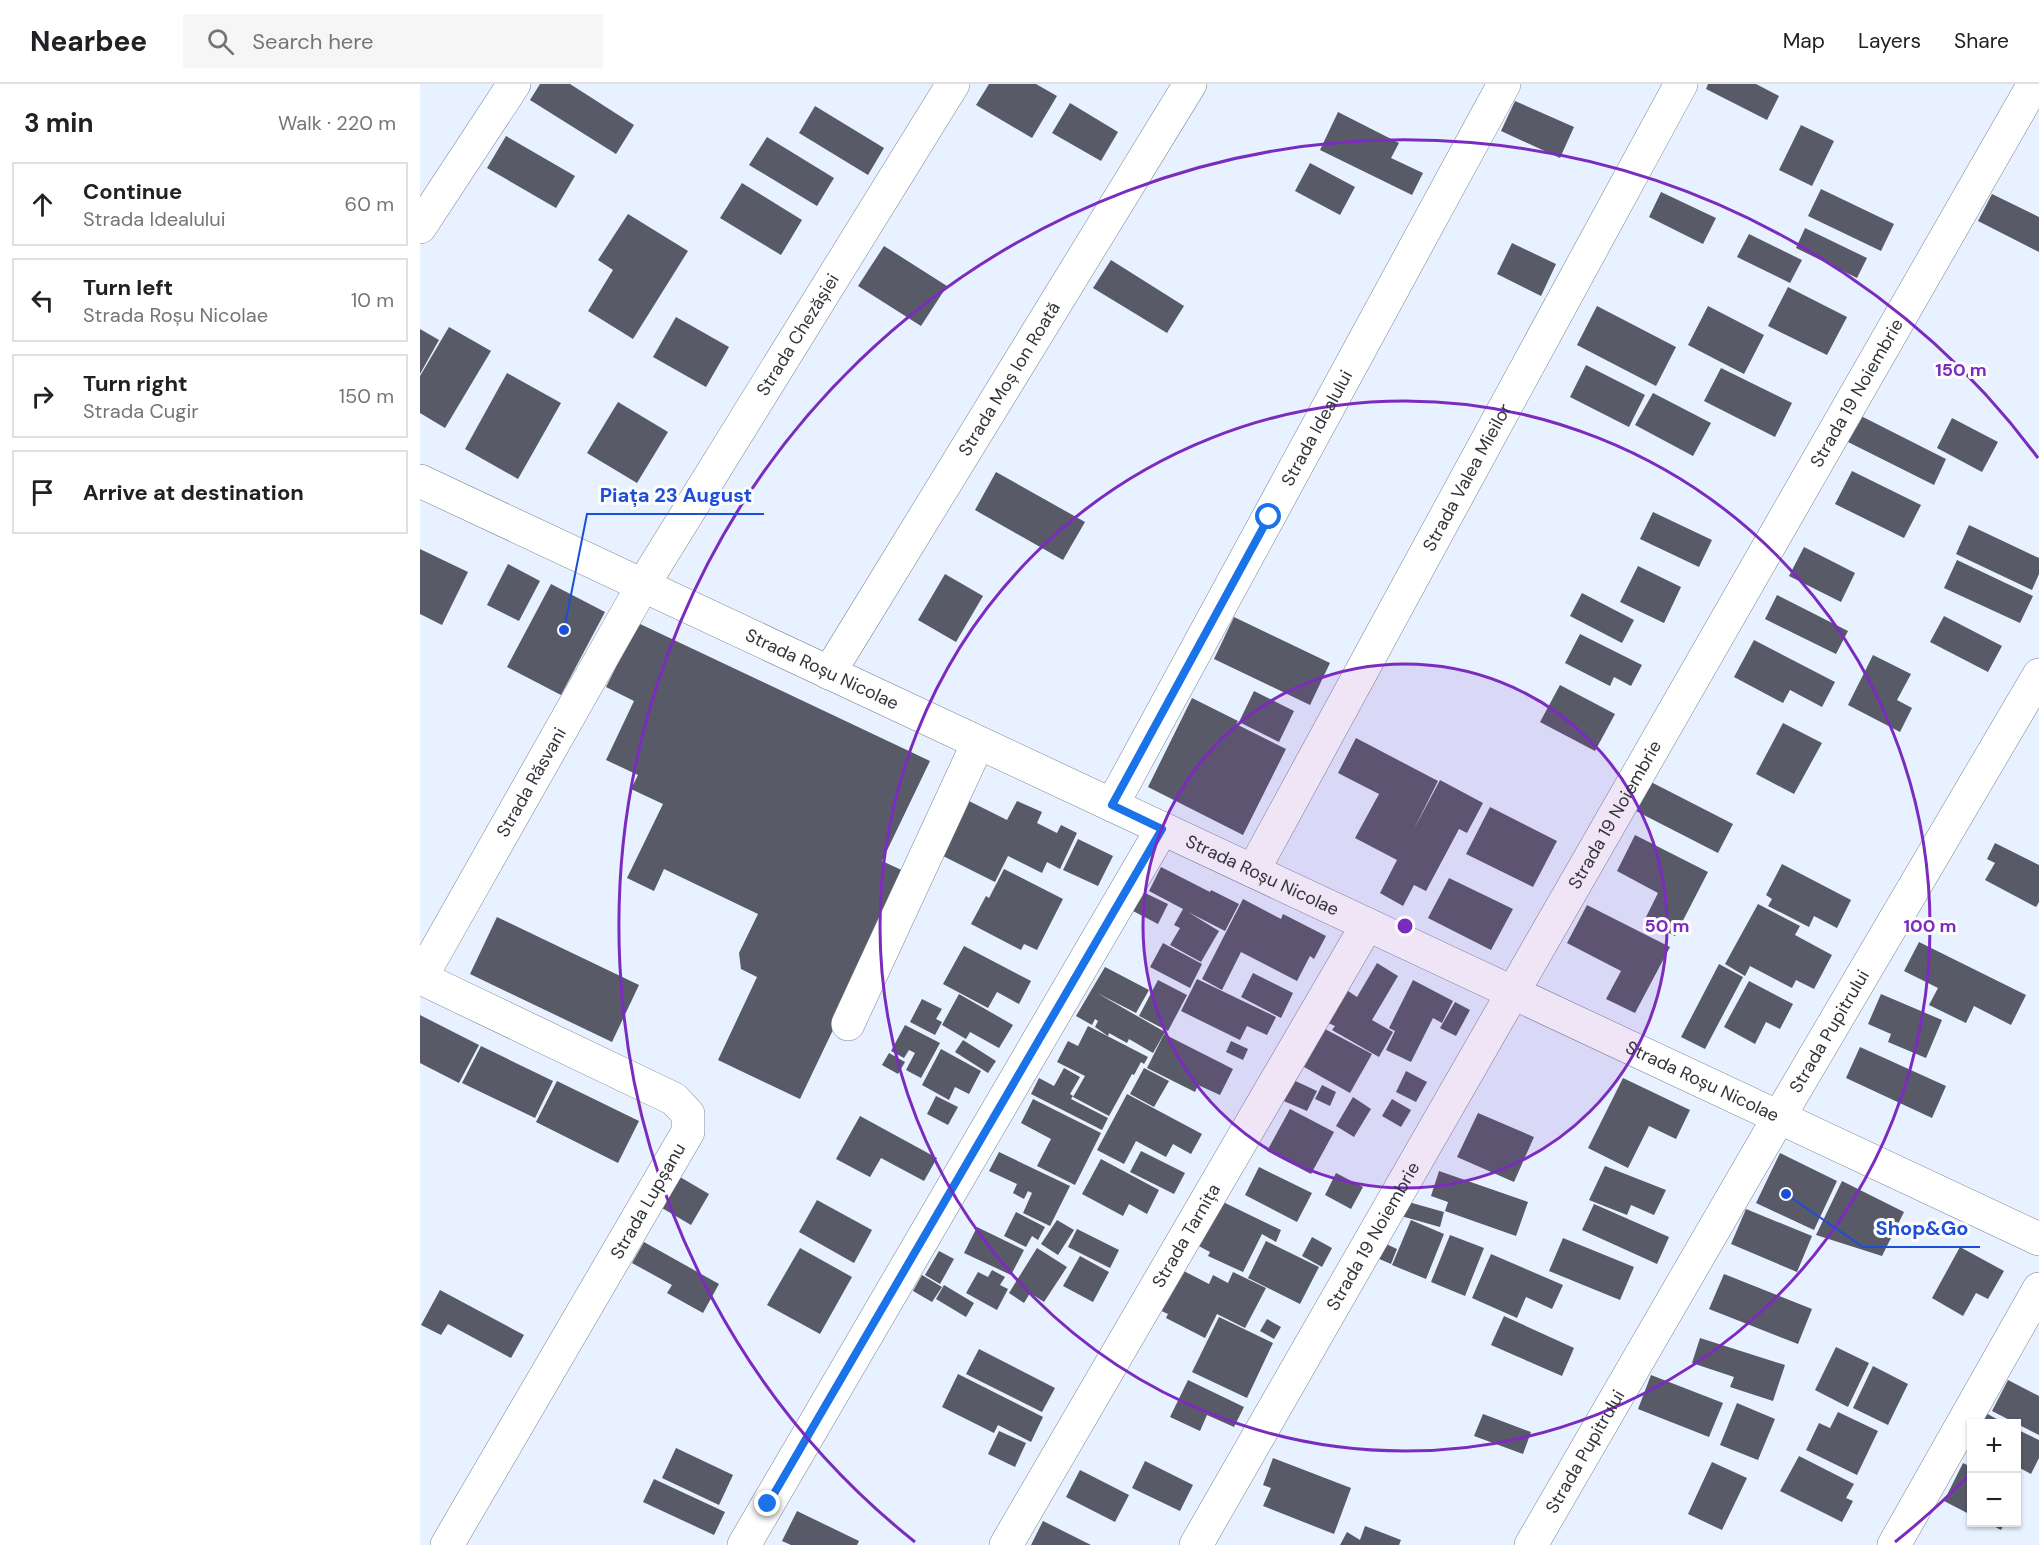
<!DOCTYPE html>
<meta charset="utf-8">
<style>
body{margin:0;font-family:"DM Sans",sans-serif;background:#f6f6f6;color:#202124}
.controls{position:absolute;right:18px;bottom:18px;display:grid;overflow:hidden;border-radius:0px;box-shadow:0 2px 4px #0004}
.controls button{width:54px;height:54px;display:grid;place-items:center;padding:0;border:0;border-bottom:2px solid #e0e0e0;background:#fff;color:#202124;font:30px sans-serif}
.stop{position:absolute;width:18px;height:18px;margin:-14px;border:4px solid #1a73e8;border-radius:50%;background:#fff}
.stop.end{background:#1a73e8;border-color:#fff;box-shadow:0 2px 6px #0008}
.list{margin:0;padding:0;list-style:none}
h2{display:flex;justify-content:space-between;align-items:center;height:78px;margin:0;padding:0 24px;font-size:26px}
h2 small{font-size:20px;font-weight:400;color:#757577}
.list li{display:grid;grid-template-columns:39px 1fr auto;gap:18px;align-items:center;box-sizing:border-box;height:84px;margin:0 12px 12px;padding:0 12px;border:2px solid #e0e0e0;border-radius:0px}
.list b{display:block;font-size:22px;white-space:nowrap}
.list p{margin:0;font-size:20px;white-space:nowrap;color:#757577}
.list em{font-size:20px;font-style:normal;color:#757577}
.icon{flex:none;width:33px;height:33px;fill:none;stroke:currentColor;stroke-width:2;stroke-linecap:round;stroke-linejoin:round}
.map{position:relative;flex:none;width:1619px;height:1461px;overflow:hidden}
header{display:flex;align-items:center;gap:36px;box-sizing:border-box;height:84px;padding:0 30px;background:#fff;border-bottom:2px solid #e0e0e0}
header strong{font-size:28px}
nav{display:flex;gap:33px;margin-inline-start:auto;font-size:21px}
.search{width:420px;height:54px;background:#f6f6f6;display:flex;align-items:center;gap:15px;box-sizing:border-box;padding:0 21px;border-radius:0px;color:#757577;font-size:22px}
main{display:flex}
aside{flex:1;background:#fff}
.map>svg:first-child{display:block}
.building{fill:#595a67}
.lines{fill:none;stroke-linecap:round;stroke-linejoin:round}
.minor-casing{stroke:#7d8591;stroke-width:34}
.minor{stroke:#fff;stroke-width:33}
.route{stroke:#1a73e8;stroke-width:8}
.ring{fill:none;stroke:#7b2cbf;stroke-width:3}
.labels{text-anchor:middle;stroke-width:6;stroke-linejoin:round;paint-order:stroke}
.street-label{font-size:18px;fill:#32353a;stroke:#fdfdfd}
.centre{fill:#7b2cbf;stroke:#fdfdfd;stroke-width:3}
.ring-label{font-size:18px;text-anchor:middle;font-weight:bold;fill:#7b2cbf;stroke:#fdfdfd;stroke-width:6;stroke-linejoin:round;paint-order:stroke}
.leader{fill:none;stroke:#1d4ed8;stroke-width:2}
.callout-dot{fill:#1d4ed8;stroke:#fdfdfd;stroke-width:2}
.callout-label{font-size:20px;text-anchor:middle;font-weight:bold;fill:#1d4ed8;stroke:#fdfdfd;stroke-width:6;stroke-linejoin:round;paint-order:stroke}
</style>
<header>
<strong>Nearbee</strong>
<div class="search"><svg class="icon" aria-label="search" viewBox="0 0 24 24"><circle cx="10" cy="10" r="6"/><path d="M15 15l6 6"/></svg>Search here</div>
<nav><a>Map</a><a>Layers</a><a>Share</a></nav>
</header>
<main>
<aside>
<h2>3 min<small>Walk · 220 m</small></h2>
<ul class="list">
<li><svg class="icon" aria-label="ahead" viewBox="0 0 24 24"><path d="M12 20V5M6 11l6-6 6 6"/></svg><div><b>Continue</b><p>Strada Idealului</p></div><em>60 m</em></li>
<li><svg class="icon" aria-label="left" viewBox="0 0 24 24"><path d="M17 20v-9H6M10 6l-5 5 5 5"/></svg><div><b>Turn left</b><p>Strada Roșu Nicolae</p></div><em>10 m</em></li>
<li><svg class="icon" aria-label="right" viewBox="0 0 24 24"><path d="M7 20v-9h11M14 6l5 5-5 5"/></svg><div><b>Turn right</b><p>Strada Cugir</p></div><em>150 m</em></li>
<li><svg class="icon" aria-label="arrive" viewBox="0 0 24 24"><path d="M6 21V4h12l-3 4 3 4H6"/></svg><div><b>Arrive at destination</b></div></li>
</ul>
</aside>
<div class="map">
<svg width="1619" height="1461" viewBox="0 0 1619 1461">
<rect width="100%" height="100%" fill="#e7f1ff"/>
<!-- building -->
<g class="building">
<path d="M120 0H150L214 41 196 70 110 16Z"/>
<path d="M569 0H616L637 12 612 54 556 21Z"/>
<path d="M1288 0H1336L1359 12 1347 36 1286 5Z"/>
<path d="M1095 17 1154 43 1140 74 1081 47Z"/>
<path d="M650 19 698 48 681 77 632 49Z"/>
<path d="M395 22 464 64 448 91 379 49Z"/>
<path d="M918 28 979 59 971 74 1003 89 992 111 900 66Z"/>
<path d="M1381 41 1414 57 1392 102 1359 86Z"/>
<path d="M86 52 155 92 136 124 67 84Z"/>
<path d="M347 53 414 94 397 122 329 81Z"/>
<path d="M890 79 935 103 920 131 875 107Z"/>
<path d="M322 99 382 136 361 171 300 134Z"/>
<path d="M1401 105 1474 140 1461 167 1388 132Z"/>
<path d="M1241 108 1296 134 1283 160 1229 133Z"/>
<path d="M1572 110 1619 133V168L1558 137Z"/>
<path d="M208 130 268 167 213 255 168 227 193 186 178 176Z"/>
<path d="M1385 144 1447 174 1437 194 1376 164Z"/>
<path d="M1329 150 1382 176 1370 199 1317 173Z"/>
<path d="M1092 159 1136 180 1121 212 1077 190Z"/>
<path d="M464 162 527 202 501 242 438 202Z"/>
<path d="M691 176 764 222 747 249 673 204Z"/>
<path d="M1368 203 1427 233 1407 271 1348 242Z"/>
<path d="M1177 222 1256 263 1236 302 1157 261Z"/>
<path d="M1288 222 1344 251 1324 290 1268 261Z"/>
<path d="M256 233 309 263 286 303 233 273Z"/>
<path d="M29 243 71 267 25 344 0 329V292Z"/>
<path d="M0 245 19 256 0 290Z"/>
<path d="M1166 281 1225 311 1209 343 1150 313Z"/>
<path d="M1301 284 1372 319 1355 353 1284 317Z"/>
<path d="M87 289 141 319 98 395 45 365Z"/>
<path d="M1233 309 1291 339 1273 372 1215 341Z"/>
<path d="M198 318 248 348 217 399 167 369Z"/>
<path d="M1441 332 1526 375 1514 401 1428 358Z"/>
<path d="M1532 334 1578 358 1562 388 1517 364Z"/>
<path d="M1432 387 1501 421 1484 454 1415 420Z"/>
<path d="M576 388 665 438 643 476 555 426Z"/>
<path d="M1233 428 1292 456 1279 483 1220 455Z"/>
<path d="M1549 441 1619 474V490L1612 506 1536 470Z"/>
<path d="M1384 463 1435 489 1421 518 1369 492Z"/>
<path d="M0 465 48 488 22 541 0 530Z"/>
<path d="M1537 476 1613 512 1600 539 1524 504Z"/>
<path d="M88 480 120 497 99 537 67 521Z"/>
<path d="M1218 482 1261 503 1244 539 1200 518Z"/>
<path d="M525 490 563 512 536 558 498 536Z"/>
<path d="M131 500 185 528 141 611 87 583Z"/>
<path d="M1162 509 1214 536 1202 559 1150 532Z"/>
<path d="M1357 511 1428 547 1416 570 1345 535Z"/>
<path d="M1524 532 1582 562 1568 588 1510 558Z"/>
<path d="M814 533 910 579 890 621 794 575Z"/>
<path d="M218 539 510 677 462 777 488 789 380 1015 298 976 337 893 321 885 319 869 338 830 244 785 234 807 207 794 243 720 211 705 218 691 186 676 214 617 186 603Z"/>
<path d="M1160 550 1222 581 1211 602 1194 593 1190 602 1145 579Z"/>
<path d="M1334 556 1415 598 1402 623 1370 606 1363 619 1314 593Z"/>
<path d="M1453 571 1491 590 1477 616 1492 624 1480 648 1428 621Z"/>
<path d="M1140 601 1195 630 1175 667 1120 638Z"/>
<path d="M834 607 874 627 859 658 819 638Z"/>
<path d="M772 614 818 637 816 640 866 665 823 751 728 703Z"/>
<path d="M1363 639 1402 659 1374 710 1336 690Z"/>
<path d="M936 654 1018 697 993 747 1020 696 1063 719 1047 749 1039 745 1006 807 994 801 983 822 960 809 977 776 935 754 959 710 918 689Z"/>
<path d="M1229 697 1313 740 1298 769 1214 726Z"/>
<path d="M545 715 587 736 597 717 622 728 617 739 637 749 641 741 657 749 640 785 627 778 622 789 588 772 575 798 519 770Z"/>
<path d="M1070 723 1137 757 1113 803 1046 770Z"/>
<path d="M1215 751 1288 788 1255 852 1224 837 1238 809 1197 787Z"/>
<path d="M658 755 693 772 678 802 643 786Z"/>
<path d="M1575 759 1619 781V818L1616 823 1565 796 1575 779 1567 775Z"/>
<path d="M1362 780 1431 816 1417 844 1394 832 1389 843 1348 822 1352 815 1346 811Z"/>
<path d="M741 783 790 808 791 806 819 820 805 847 768 828 799 847 781 878 750 861 760 844 754 841 763 825 729 807Z"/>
<path d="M584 785 643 815 617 866 604 860 601 866 551 840 566 812 569 814Z"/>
<path d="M1029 794 1093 825 1071 866 1008 834Z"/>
<path d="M723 808 748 820 738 840 713 827Z"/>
<path d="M823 815 861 835 863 830 906 852 894 875 890 872 877 897 821 868 802 906 782 895Z"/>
<path d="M1338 820 1380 842 1375 851 1412 871 1394 905 1376 896 1372 904 1330 882 1325 892 1305 880Z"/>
<path d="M1167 821 1250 863 1215 929 1186 915 1201 887 1147 859Z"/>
<path d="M77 833 219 901 192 958 50 890Z"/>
<path d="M1499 858 1606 911 1591 941 1554 922 1546 939 1509 921 1518 904 1484 887Z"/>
<path d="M743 859 782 880 770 904 730 883Z"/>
<path d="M544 862 611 897 599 920 577 908 568 924 523 900Z"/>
<path d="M957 879 978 892 952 936 973 948 959 973 912 946 915 942 906 938 918 917 921 919 928 907 937 913Z"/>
<path d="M1299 880 1323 893 1285 965 1261 953Z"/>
<path d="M685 883 729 906 716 929 677 909 745 948 733 969 709 955 707 959 689 949 688 952 675 943 678 937 675 935 672 941 656 932Z"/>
<path d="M833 889 873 909 861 934 821 913Z"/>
<path d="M777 895 856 933 847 951 827 942 820 956 761 927Z"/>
<path d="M738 896 767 911 748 947 719 932Z"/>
<path d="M993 896 1033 917 1022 939 1013 934 991 978 966 966 975 947 969 944Z"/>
<path d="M1329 897 1373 920 1360 945 1346 938 1335 960 1304 943Z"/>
<path d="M539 910 593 941 579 964 550 948 546 955 522 941Z"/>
<path d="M1461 910 1522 936 1506 974 1468 958 1471 950 1448 940Z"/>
<path d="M502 915 522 925 516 935 522 938 515 951 490 938Z"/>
<path d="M1035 918 1050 926 1036 952 1020 944Z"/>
<path d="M0 931 59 961 39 999 0 979Z"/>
<path d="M485 941 520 959 501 994 486 986 495 969 489 966 484 974 471 967Z"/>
<path d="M668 942 728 973 724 980 721 978 714 991 712 990 689 1032 653 1013 665 992 637 978 648 957 658 962Z"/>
<path d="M905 945 952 970 930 1009 884 983Z"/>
<path d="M744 950 813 985 800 1011 778 1001 775 1008 727 984Z"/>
<path d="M543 956 576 977 568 989 535 968Z"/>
<path d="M811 957 828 965 823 976 806 968Z"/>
<path d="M61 962 133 997 115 1034 42 999Z"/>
<path d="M1440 963 1526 1002 1512 1034 1426 994Z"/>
<path d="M521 965 561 987 549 1010 535 1003 529 1016 502 1001Z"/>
<path d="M469 969 485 978 478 990 462 981Z"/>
<path d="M644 984 660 993 650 1010 653 1012 651 1015 688 1034 682 1046 611 1010 619 994 634 1002Z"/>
<path d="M724 984 749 997 734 1023 710 1010Z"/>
<path d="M986 987 1007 998 996 1018 976 1008Z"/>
<path d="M869 994 897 1007 887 1027 859 1015Z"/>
<path d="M1203 994 1270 1026 1256 1055 1229 1042 1208 1084 1168 1064Z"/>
<path d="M137 997 219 1037 198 1079 116 1038Z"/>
<path d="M902 1001 916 1008 910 1022 895 1015Z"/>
<path d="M707 1010 782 1050 771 1070 753 1060 746 1073 716 1057 704 1080 677 1066Z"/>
<path d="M516 1012 538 1023 528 1041 507 1030Z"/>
<path d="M933 1013 951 1025 934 1053 916 1042Z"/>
<path d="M613 1015 681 1049 655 1101 617 1082 631 1055 601 1039Z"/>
<path d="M972 1015 991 1026 981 1043 962 1032Z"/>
<path d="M870 1025 914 1048 891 1090 847 1067Z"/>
<path d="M1058 1029 1114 1053 1094 1098 1037 1073Z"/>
<path d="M440 1032 517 1074 504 1097 461 1074 450 1093 416 1075Z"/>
<path d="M721 1067 765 1089 754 1110 710 1088Z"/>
<path d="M579 1068 650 1102 630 1142 603 1129 612 1109 608 1107 604 1115 593 1109 597 1100 569 1087Z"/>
<path d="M1360 1069 1417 1097 1394 1146 1336 1119Z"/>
<path d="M681 1075 739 1106 727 1130 709 1120 703 1132 662 1110Z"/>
<path d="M1185 1082 1246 1106 1234 1131 1211 1121 1207 1131 1169 1116Z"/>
<path d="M839 1083 892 1109 877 1138 825 1111Z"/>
<path d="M1019 1087 1108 1118 1096 1152 1025 1127 1028 1118 1011 1112Z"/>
<path d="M916 1089 943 1103 931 1125 905 1111Z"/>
<path d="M260 1093 289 1110 271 1141 242 1124Z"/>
<path d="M1422 1097 1484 1128 1462 1172 1396 1151Z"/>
<path d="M397 1116 452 1146 434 1179 379 1148Z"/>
<path d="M801 1117 861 1146 856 1158 842 1150 823 1188 788 1172 790 1168 775 1160Z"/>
<path d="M985 1117 1024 1128 1020 1143 981 1132Z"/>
<path d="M1174 1120 1249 1153 1237 1180 1162 1146Z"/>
<path d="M1326 1125 1392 1152 1377 1188 1311 1160Z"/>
<path d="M596 1128 625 1143 618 1156 612 1152 606 1163 584 1152Z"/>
<path d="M637 1136 654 1146 638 1171 621 1160Z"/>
<path d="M991 1136 1024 1150 1006 1195 972 1181Z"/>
<path d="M557 1143 604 1166 591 1191 544 1169Z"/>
<path d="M657 1145 699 1166 690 1184 648 1163Z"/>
<path d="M1030 1151 1064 1164 1045 1212 1011 1198Z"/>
<path d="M892 1153 912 1164 902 1183 882 1172Z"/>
<path d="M1143 1154 1214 1183 1200 1216 1129 1187Z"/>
<path d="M846 1157 899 1183 880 1220 828 1194Z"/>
<path d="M224 1158 299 1200 283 1229 247 1209 252 1201 212 1179Z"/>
<path d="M964 1159 977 1165 971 1180 957 1174Z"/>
<path d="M1540 1163 1584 1187 1568 1215 1556 1209 1543 1232 1512 1214Z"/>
<path d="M380 1164 432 1193 400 1250 347 1221Z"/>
<path d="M617 1164 647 1183 624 1218 610 1209 604 1219 589 1209Z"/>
<path d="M519 1167 534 1175 520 1200 505 1191Z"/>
<path d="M1071 1170 1143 1201 1132 1225 1106 1213 1097 1234 1052 1214Z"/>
<path d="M660 1172 689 1188 673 1218 643 1202Z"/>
<path d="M756 1183 789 1200 793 1191 808 1199 813 1188 846 1204 825 1244 797 1230 785 1254 746 1234 748 1230 735 1224Z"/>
<path d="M572 1186 585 1193 580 1201 588 1205 577 1226 546 1209 558 1188 568 1193Z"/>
<path d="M1304 1190 1392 1225 1378 1260 1289 1225Z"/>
<path d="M502 1191 522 1203 512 1218 493 1207Z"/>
<path d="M524 1201 554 1219 546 1233 516 1215Z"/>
<path d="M20 1206 104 1251 91 1274 28 1240 21 1251 1 1241Z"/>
<path d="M1084 1232 1154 1264 1142 1292 1071 1261Z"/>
<path d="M799 1233 853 1259 827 1314 772 1288Z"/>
<path d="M847 1235 861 1243 854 1255 840 1247Z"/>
<path d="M1280 1254 1365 1281 1353 1317 1310 1303 1314 1293 1272 1279Z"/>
<path d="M1416 1263 1449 1279 1428 1323 1395 1306Z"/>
<path d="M559 1265 635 1304 622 1328 546 1290Z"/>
<path d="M1453 1282 1488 1300 1468 1341 1433 1324Z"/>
<path d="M538 1290 623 1333 611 1358 578 1341 574 1349 522 1323Z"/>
<path d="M1231 1291 1303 1319 1289 1353 1218 1325Z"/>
<path d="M768 1296 824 1323 814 1343 787 1331 780 1347 750 1333Z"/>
<path d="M1588 1296 1619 1312V1351L1572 1327Z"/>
<path d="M1317 1319 1355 1335 1338 1376 1300 1361Z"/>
<path d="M1418 1328 1458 1347 1437 1391 1386 1366 1399 1339 1410 1344Z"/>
<path d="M1564 1328 1586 1340H1558Z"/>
<path d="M1063 1330 1111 1348 1103 1370 1054 1352Z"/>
<path d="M1596 1345 1619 1356V1374L1611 1390 1596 1382Z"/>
<path d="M579 1347 606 1359 595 1383 568 1370Z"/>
<path d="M256 1364 313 1391 299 1421 242 1394Z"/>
<path d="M1379 1372 1434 1400 1426 1414 1433 1417 1422 1438 1360 1407Z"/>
<path d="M853 1374 931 1404 914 1450 843 1422 851 1404 843 1401Z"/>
<path d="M725 1377 773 1401 760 1427 712 1404Z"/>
<path d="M1292 1378 1327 1394 1302 1446 1268 1430Z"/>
<path d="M1543 1379 1551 1383V1431L1524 1417Z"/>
<path d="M660 1386 709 1411 695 1438 646 1413Z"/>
<path d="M234 1395 305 1428 294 1451 223 1418Z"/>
<path d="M377 1427 439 1457 437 1461H371L362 1457Z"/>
<path d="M623 1437 671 1461H611Z"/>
<path d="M1566 1438H1585L1581 1446Z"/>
<path d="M945 1442 981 1456 979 1461H920L927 1448 940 1456Z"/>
</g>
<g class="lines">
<defs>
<g id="minor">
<path d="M0 143 94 0"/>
<path id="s1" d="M0 397 1619 1155"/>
<path id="s2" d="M409 589 770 0"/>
<path id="s3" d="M692 721 1084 0"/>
<path id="s4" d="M833 787 1261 0"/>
<path d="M1 894 254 1015 268 1030V1048L27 1461"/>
<path id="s5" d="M0 895 223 501 533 0"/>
<path d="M428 940 558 659"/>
<path d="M324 1461 742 745"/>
<path id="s6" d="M586 1461 947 841"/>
<path id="s7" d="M776 1461 1614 0"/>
<path id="s8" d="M1111 1461 1359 1033 1619 591"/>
<path d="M1474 1461 1619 1205"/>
</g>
</defs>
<!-- minor casing -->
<use href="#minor" class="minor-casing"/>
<!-- minor -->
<use href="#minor" class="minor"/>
</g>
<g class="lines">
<!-- route -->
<path class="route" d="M348 1420 742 745 692 721 849 433"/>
</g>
<!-- distance rings -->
<circle cx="985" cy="842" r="262" fill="#7b2cbf" fill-opacity=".12"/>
<g class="ring">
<circle cx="985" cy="842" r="262"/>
<circle cx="985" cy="842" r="525"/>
<path d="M1551 1389A787 787 0 0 1 1475 1458M495 1458A787 787 0 1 1 1618 374"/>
</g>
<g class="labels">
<!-- street labels -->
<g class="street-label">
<text dy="6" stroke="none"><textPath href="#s5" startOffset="747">Strada Chezășiei</textPath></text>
<text dy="6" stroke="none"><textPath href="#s2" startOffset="345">Strada Moș Ion Roată</textPath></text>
<text dy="6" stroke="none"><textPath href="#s7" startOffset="1328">Strada 19 Noiembrie</textPath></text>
<text dy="6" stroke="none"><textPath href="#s3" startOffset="429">Strada Idealului</textPath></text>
<text dy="6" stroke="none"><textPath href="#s4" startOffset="448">Strada Valea Mieilor</textPath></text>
<text dy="6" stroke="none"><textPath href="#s1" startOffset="444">Strada Roșu Nicolae</textPath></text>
<text dy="6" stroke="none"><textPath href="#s5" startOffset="226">Strada Răsvani</textPath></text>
<text dy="6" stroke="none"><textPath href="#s7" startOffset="842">Strada 19 Noiembrie</textPath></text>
<text dy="6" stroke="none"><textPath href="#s1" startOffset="930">Strada Roșu Nicolae</textPath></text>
<text dy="6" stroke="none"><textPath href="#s8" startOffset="594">Strada Pupitrului</textPath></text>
<text dy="6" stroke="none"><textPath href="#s1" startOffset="1416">Strada Roșu Nicolae</textPath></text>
<text transform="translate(228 1117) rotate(-60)" y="6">Strada Lupșanu</text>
<text dy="6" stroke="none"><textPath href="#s6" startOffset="358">Strada Tarnița</textPath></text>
<text dy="6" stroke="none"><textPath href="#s7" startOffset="356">Strada 19 Noiembrie</textPath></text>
<text dy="6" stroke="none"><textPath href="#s8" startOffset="108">Strada Pupitrului</textPath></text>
</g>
</g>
<circle cx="985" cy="842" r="9" class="centre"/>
<g class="ring-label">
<text x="1541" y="292">150 m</text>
<text x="1247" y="848">50 m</text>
<text x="1510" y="848">100 m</text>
</g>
<!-- callouts -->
<path class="leader" d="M144 546L167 430H344M1366 1110L1443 1163H1560"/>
<g class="callout-dot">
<circle cx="144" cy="546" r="6"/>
<circle cx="1366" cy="1110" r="6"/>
</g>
<g class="callout-label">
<text x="256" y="418">Piața 23 August</text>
<text x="1502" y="1151">Shop&amp;Go</text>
</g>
</svg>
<div class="controls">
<button>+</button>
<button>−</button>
</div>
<div class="stop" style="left:849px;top:433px"></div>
<div class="stop end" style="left:348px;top:1420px"></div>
</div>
</main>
